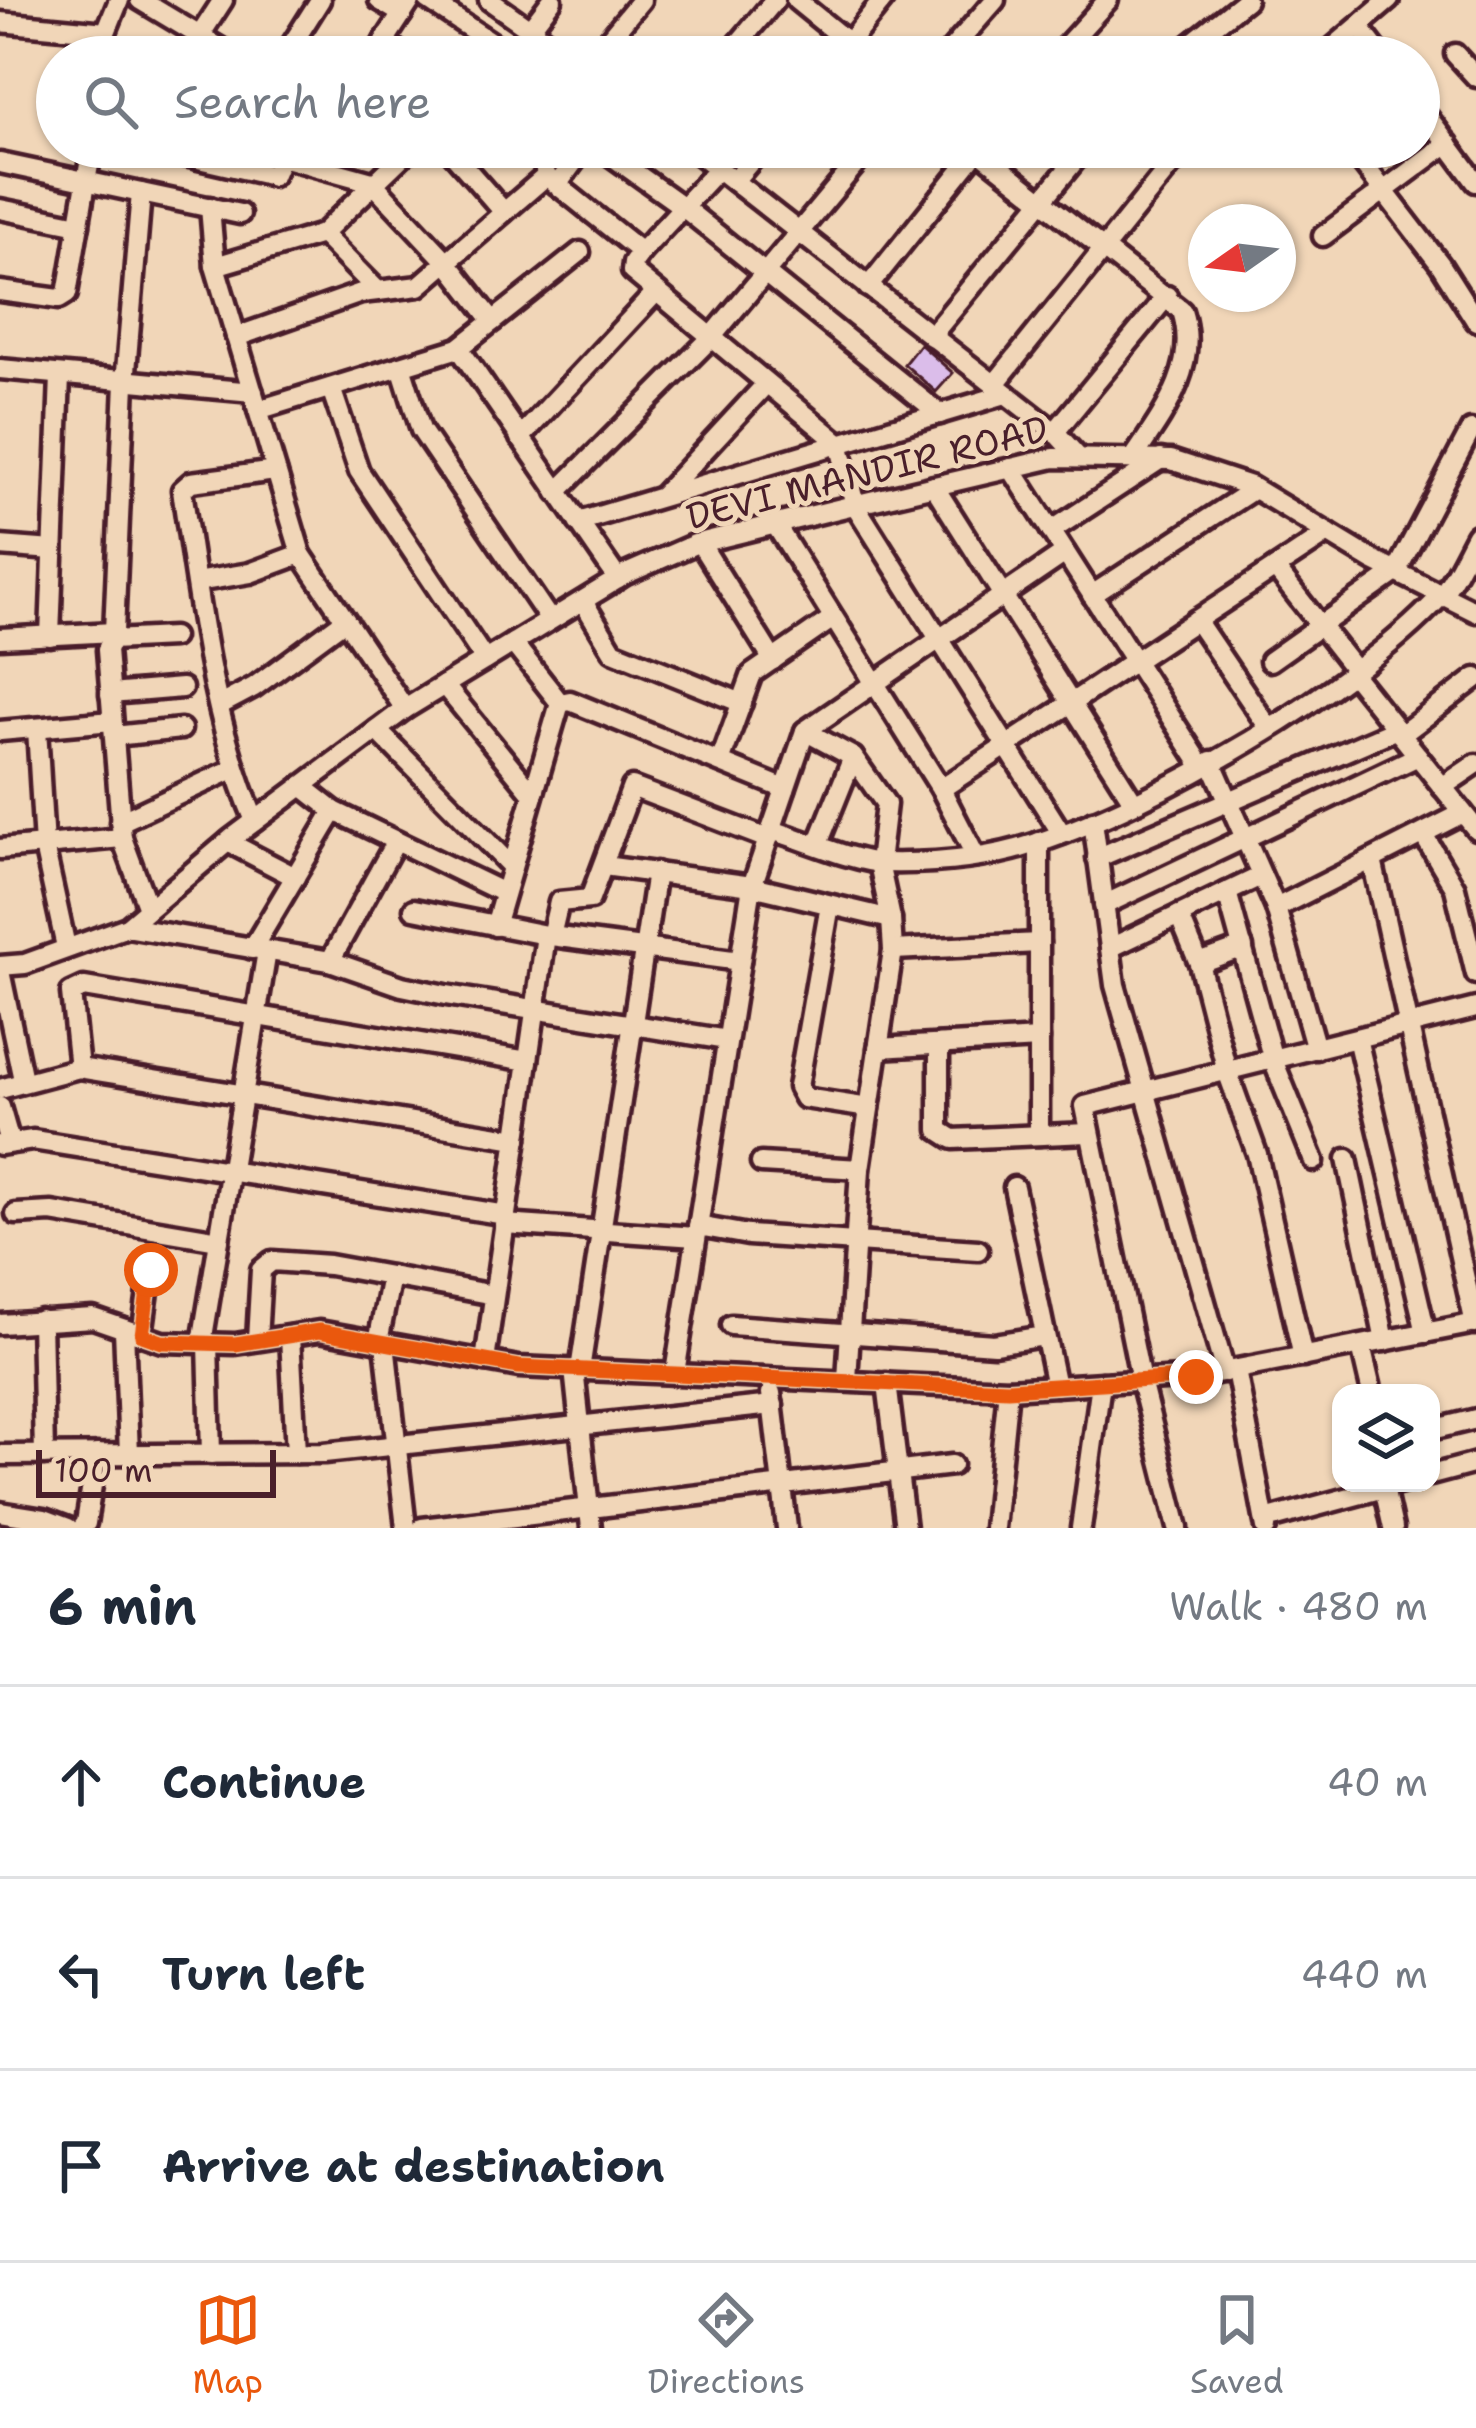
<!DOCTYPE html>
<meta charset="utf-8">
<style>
body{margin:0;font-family:"Shantell Sans",sans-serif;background:#f6f6f7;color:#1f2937}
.controls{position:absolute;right:36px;bottom:36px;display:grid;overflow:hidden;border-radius:24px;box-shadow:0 3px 9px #0004}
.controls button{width:108px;height:108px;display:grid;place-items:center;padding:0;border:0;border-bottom:3px solid #e0e1e3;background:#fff;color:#1f2937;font:60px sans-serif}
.compass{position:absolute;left:1188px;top:204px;width:108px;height:108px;border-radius:50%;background:#fff;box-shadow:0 3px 9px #0004;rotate:256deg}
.scale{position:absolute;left:36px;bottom:30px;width:240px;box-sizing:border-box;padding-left:12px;border:6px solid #4a1f2b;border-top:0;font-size:33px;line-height:42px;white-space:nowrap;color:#4a1f2b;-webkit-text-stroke:9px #f1d6b8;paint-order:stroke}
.stop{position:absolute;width:36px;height:36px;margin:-27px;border:9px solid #ea580c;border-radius:50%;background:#fff}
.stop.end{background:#ea580c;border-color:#fff;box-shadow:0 3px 12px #0008}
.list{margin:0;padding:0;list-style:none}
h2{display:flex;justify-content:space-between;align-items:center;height:156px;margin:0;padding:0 48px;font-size:51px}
h2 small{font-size:39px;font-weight:400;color:#747a83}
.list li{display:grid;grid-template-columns:78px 1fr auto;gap:36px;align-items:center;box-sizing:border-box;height:192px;padding:0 48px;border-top:3px solid #e0e1e3}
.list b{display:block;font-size:45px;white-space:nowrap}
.list em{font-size:39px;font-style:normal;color:#747a83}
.icon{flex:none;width:66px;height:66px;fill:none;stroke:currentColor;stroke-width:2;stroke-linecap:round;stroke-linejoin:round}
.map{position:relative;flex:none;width:1476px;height:1528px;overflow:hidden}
.search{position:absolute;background:#fff;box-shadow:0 3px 9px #0004;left:36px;right:36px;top:36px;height:132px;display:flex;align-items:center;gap:30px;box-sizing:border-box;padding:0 42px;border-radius:66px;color:#747a83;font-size:45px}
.sheet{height:732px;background:#fff}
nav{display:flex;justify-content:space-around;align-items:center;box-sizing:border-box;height:168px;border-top:3px solid #e0e1e3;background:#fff;font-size:33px;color:#747a83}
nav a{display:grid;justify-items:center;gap:6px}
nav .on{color:#ea580c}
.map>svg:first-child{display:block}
.building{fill:#dbbdea;stroke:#4a1f2b;stroke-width:3}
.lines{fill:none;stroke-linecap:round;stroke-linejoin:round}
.minor-casing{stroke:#4a1f2b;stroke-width:27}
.minor{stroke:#f1d6b8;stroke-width:18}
.route{stroke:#ea580c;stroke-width:15}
.labels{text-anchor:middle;stroke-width:10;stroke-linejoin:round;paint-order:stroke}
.street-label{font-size:36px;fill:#4a1f2b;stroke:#f1d6b8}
</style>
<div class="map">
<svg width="1476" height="1528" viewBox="0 0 1476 1528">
<rect width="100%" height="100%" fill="#f1d6b8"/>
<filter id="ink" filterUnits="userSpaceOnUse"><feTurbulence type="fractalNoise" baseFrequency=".00833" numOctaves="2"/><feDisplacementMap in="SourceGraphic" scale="24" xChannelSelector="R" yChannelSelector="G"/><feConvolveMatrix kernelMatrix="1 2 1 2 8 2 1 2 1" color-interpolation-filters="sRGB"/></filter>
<g filter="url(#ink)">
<!-- building -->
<path class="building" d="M920 344 953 373 936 392 904 364Z"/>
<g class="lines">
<defs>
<g id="minor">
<path d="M140 0 235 57"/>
<path d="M379 0 402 14"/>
<path d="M428 0 513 57"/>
<path d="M489 0 569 57"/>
<path d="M796 0 866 57"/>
<path d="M0 22 106 32"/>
<path d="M1359 27 1382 57"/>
<path d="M530 29 552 0"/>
<path d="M384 41 406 57"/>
<path d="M1455 54 1476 77"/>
<path d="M103 57 106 32 119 0"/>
<path d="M186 57 223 0"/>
<path d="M284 57 320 0"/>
<path d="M374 57 411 0"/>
<path d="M594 57 641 0"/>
<path d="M727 57 775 0"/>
<path d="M837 57 883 0"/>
<path d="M945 57 995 0"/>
<path d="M1056 57 1108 0"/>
<path d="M1174 57 1246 0"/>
<path d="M1322 57 1389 0"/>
<path d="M1419 105 1476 182"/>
<path d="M146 147 273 176 285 147"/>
<path d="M447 147 504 212"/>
<path d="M526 147 544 164 546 176 641 252"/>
<path d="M599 147 683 207 940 414"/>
<path d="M690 147 1055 432 1077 456"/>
<path d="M974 147 1182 311C1200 366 1163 414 1134 457"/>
<path d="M1350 147 1440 264 1476 321"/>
<path d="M282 157 372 182 447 262 493 321"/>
<path d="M0 163 240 214"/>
<path d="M718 169 641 252 633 263 632 271 839 443 855 505 1062 834"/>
<path d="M734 181 763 147"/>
<path d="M557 185 585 147"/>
<path d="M141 193 125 383 114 632 107 650 122 838 148 908"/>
<path d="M210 207 215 266 301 554 405 709"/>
<path d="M0 209 79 225"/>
<path d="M322 234 412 147"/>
<path d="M1323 236 1448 143"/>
<path d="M215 266 322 234 378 291"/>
<path d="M868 287 980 147"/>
<path d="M0 291 59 299 67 294 92 147"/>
<path d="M931 336 1086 147"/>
<path d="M236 337 361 293 419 286 546 176"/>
<path d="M459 348 618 579"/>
<path d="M401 366 421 430 550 620"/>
<path d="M0 369 253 392"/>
<path d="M994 385 1171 165 1197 147"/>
<path d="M331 388 359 471 485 660"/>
<path d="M258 410 459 348 580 252"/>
<path d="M1055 432 1167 296"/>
<path d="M520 438 656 292"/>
<path d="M1011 468 1202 766"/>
<path d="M934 486 1133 801"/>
<path d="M557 492 710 339 870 147"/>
<path d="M663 495 766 384"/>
<path d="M578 522 1006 394"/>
<path d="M775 524 941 789 976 857"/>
<path d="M1051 531 1161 459"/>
<path d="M700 543 773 660"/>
<path d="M0 546 53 550"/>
<path d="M1275 568 1355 670"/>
<path d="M196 582 250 573 301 554"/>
<path d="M1092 595 1254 489"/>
<path d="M583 601 613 651 742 703"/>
<path d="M1196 620 1269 728"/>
<path d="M50 636 60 376"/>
<path d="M0 638 114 632"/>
<path d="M111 640 173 637"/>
<path d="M1270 661 1396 572 1471 430"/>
<path d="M1351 672 1476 829"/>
<path d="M444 685 533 794"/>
<path d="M110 694 182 688"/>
<path d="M560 703 570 701 785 789"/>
<path d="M220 705 254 687 345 620"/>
<path d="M37 728 44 846 66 947"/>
<path d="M377 730 512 867"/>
<path d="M0 731 112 721"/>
<path d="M805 731 853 757 886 804 879 863 891 919 893 950 860 1169 847 1380"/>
<path d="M1401 735 1476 678"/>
<path d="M114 736 181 729"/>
<path d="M1211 761 1276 908 1316 1049"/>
<path d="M720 762 752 674 833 618"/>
<path d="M302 786 334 811 504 893"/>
<path d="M1442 787 1476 764"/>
<path d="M941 789 1328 533"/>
<path d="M255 821C211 718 199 601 182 490L191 482 276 471"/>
<path d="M1093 821 1115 985 1225 1372"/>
<path d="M120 822 233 769"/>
<path d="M771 830C800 838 857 863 884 863 934 864 990 859 1037 843 1161 802 1349 693 1439 598 1454 581 1465 555 1476 535"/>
<path d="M1423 834 1455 888 1476 974"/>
<path d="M228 842 295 877"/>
<path d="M818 844 853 757"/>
<path d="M0 849 122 838"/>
<path d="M1097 858 1397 729"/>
<path d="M1372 860 1475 1324"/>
<path d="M604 866 752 886 891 919"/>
<path d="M1227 892 1273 1060 1314 1161"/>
<path d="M830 905 798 1087 804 1098 869 1108"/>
<path d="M1104 905 1418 756"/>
<path d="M1276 908 1463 813"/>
<path d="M414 909 551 936 740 961"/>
<path d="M1179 915 1199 963 1227 1071 1257 1154 1303 1357"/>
<path d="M495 926 560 703 513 643"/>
<path d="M127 927 330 961 402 986 446 995 727 1040"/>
<path d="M551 936 559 902 590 899 632 787 768 839"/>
<path d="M1110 948 1261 876"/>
<path d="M252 949 334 811"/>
<path d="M893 950 1039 943"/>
<path d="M330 961 396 841"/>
<path d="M1199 963 1243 947"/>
<path d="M0 966 25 964 127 927 231 839 405 709 626 574 695 544 862 503 1054 458 1171 460 1250 486 1374 561 1476 612"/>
<path d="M0 971 23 1080"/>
<path d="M1357 1038 1426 1333"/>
<path d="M939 1045V1130L953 1139 1088 1133"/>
<path d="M878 1048 1039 1039"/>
<path d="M79 1068 71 993 84 987 528 1061"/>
<path d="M0 1089 79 1068 517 1139"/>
<path d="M0 1107 10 1142"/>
<path d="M1039 1135V842"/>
<path d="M0 1145 33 1140 506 1215"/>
<path d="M1347 1159 1385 1341"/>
<path d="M761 1163 860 1169"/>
<path d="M1014 1187 1056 1386"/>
<path d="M16 1214 52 1212 219 1240"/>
<path d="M504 1224 696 1237"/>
<path d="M698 1226 748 1235 978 1250"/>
<path d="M41 1320 44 1455"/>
<path d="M0 1324 93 1318 162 1342 235 1344 319 1331 519 1367 1008 1389 1196 1377 1476 1323"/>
<path d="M731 1325 994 1344 1044 1336"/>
<path d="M124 1329 129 1454"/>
<path d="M142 1335 151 1270"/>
<path d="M290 1336 296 1453"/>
<path d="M257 1340 261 1270 272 1261 329 1265 494 1295"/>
<path d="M378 1342 391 1276"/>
<path d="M202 1343 267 951"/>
<path d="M208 1343 211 1454"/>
<path d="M385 1344 406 1528"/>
<path d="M1361 1346 1372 1393"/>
<path d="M485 1361 546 935"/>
<path d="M574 1369 591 1528"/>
<path d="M580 1370 656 872"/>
<path d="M1236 1370 1266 1528"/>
<path d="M675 1373 752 886 805 731 1065 553"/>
<path d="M887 1383 905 1528"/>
<path d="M771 1393 787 1528"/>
<path d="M1431 1430 1476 1419"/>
<path d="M0 1455 324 1453 773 1405"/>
<path d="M1431 1475 1476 1463"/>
<path d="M1384 1488 1393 1528"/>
<path d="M0 1512 44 1519 68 1528"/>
<path d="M1265 1520 1402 1483"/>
<path d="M82 1528 86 1523 97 1454"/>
<path d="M422 1528 952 1465"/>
<path d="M994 1528 1008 1389"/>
<path d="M1081 1528 1101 1383"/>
<path d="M1178 1528 1141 1381 1085 1106 1476 1008"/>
</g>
</defs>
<!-- minor casing -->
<use href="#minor" class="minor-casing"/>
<!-- minor -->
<use href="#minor" class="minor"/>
</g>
</g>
<g class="lines" filter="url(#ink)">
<!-- route -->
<path class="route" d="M151 1270 142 1335 162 1342 235 1344 319 1331 519 1367 1008 1389 1196 1377"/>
</g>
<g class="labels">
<!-- street labels -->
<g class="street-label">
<text transform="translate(867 472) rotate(-14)" y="13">DEVI MANDIR ROAD</text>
</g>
</g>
</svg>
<div class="controls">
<button><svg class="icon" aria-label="layers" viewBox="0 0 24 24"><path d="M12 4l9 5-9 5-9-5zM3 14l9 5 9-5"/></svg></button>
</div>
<svg class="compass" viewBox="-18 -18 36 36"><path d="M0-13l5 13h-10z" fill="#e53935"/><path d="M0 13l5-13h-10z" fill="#747a83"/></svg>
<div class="scale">100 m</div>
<div class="stop" style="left:151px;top:1270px"></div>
<div class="stop end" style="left:1196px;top:1377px"></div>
<div class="search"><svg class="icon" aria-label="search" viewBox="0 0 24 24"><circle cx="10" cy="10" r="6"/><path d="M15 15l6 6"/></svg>Search here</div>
</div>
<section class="sheet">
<h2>6 min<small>Walk · 480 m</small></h2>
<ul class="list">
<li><svg class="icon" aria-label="ahead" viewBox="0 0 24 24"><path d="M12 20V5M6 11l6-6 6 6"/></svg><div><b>Continue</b></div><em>40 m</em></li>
<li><svg class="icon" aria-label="left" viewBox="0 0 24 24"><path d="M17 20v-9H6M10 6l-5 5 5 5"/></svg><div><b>Turn left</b></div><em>440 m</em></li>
<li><svg class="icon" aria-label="arrive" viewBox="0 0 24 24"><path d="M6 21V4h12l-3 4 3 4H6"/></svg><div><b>Arrive at destination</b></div></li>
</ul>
</section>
<nav>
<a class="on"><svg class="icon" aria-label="map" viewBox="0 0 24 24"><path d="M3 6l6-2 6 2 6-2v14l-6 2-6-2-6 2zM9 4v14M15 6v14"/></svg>Map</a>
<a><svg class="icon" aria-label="directions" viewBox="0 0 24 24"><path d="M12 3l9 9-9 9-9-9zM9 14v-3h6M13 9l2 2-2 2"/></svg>Directions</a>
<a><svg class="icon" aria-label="saved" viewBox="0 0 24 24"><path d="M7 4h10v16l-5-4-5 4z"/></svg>Saved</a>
</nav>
